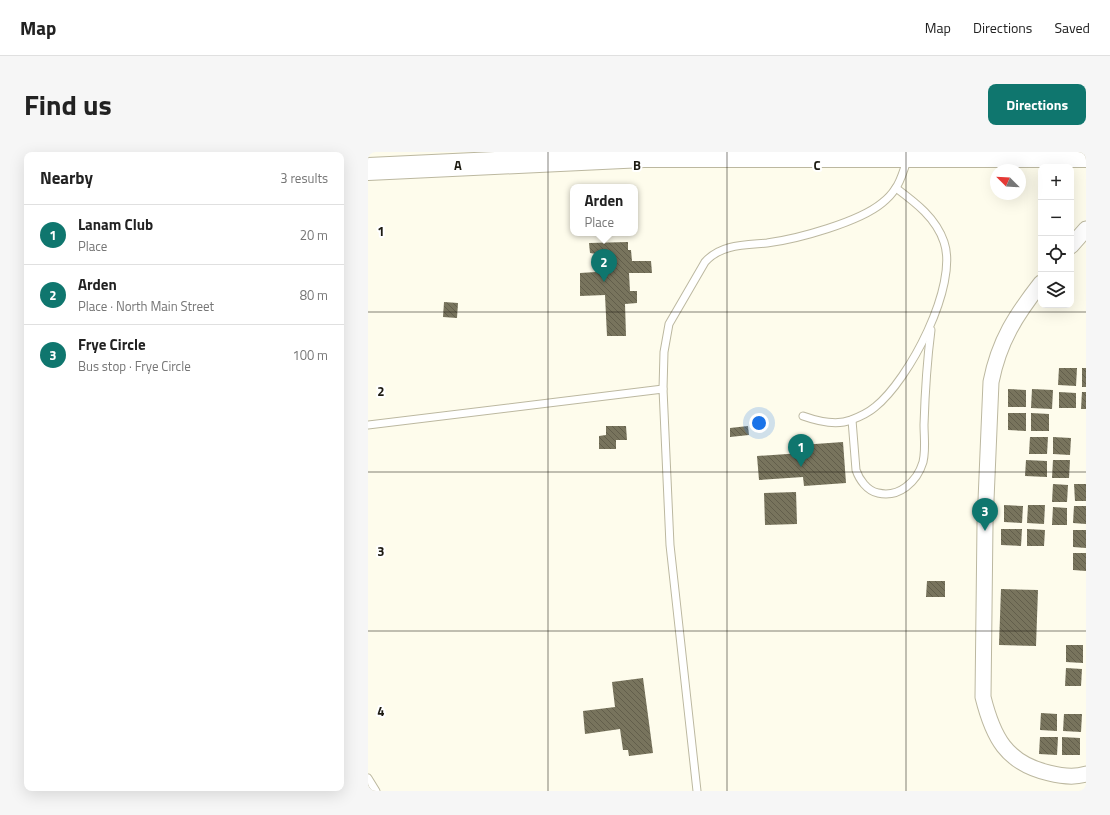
<!DOCTYPE html>
<meta charset="utf-8">
<style>
body{margin:0;font-family:"Titillium Web",sans-serif;background:#f6f6f6;color:#222}
.controls{position:absolute;right:12px;top:12px;display:grid;overflow:hidden;border-radius:8px;box-shadow:0 4px 16px #0002}
.controls button{width:36px;height:36px;display:grid;place-items:center;padding:0;border:0;border-bottom:1px solid #e0e0e0;background:#fff;color:#222;font:20px sans-serif}
.compass{position:absolute;left:622px;top:12px;width:36px;height:36px;border-radius:50%;background:#fff;box-shadow:0 4px 16px #0002;rotate:294deg}
.you{position:absolute;left:391px;top:271px;width:14px;height:14px;margin:-10px;border:3px solid #fff;border-radius:50%;background:#1a73e8;box-shadow:0 0 0 6px #1a73e833}
.badge{display:grid;place-items:center;width:26px;height:26px;border-radius:50%;background:#0f766e;color:#fff;font-size:13px;font-weight:700}
.pin{position:absolute;translate:-50% -33px;filter:drop-shadow(0 1px 2px #0008)}
.pin::after{content:'';position:absolute;top:21px;width:14px;height:12px;background:inherit;clip-path:polygon(0 0,100% 0,50% 100%)}
.popup{position:absolute;left:202px;top:32px;width:68px;height:52px;box-sizing:border-box;display:grid;place-content:center;border-radius:8px;background:#fff;filter:drop-shadow(0 1px 3px #0005);font-size:13px;white-space:nowrap;color:#767676}
.popup b{font-size:15px;color:#222}
.popup::after{content:'';position:absolute;left:50%;top:100%;margin-left:-8px;border:8px solid transparent;border-top-color:#fff}
.list{margin:0;padding:0;list-style:none}
h2{display:flex;justify-content:space-between;align-items:center;height:52px;margin:0;padding:0 16px;font-size:17px}
h2 small{font-size:13px;font-weight:400;color:#767676}
.list li{display:grid;grid-template-columns:26px 1fr auto;gap:12px;align-items:center;box-sizing:border-box;height:60px;padding:0 16px;border-top:1px solid #e0e0e0}
.list b{display:block;font-size:15px;white-space:nowrap}
.list p{margin:0;font-size:13px;white-space:nowrap;color:#767676}
.list em{font-size:13px;font-style:normal;color:#767676}
.icon{flex:none;width:22px;height:22px;fill:none;stroke:currentColor;stroke-width:2;stroke-linecap:round;stroke-linejoin:round}
.map{position:relative;flex:none;width:718px;height:639px;overflow:hidden;border-radius:8px}
header{display:flex;align-items:center;gap:24px;box-sizing:border-box;height:56px;padding:0 20px;background:#fff;border-bottom:1px solid #e0e0e0}
header strong{font-size:19px}
nav{display:flex;gap:22px;margin-inline-start:auto;font-size:14px}
.intro{display:flex;align-items:center;justify-content:space-between;box-sizing:border-box;height:96px;padding:0 24px}
h1{margin:0;font-size:28px}
.button{padding:10px 18px;border-radius:8px;background:#0f766e;color:#fff;font-size:14px;font-weight:700}
main{display:flex;gap:24px;padding:0 24px}
aside{flex:1;background:#fff;border-radius:8px;box-shadow:0 4px 16px #0002}
.map>svg:first-child{display:block}
.building{fill:url(#building-back-hatch)}
.lines{fill:none;stroke-linecap:round;stroke-linejoin:round}
.service-casing{stroke:#bcb8a0;stroke-width:9}
.minor-casing{stroke:#bcb8a0;stroke-width:17}
.primary-casing{stroke:#bcb8a0;stroke-width:24}
.service{stroke:#fff;stroke-width:7}
.minor{stroke:#fff;stroke-width:15}
.primary{stroke:#fff;stroke-width:22}
.grid{fill:none;stroke:#1d1b12;stroke-width:1;stroke-opacity:0.55}
.grid-label{font-size:13px;text-anchor:middle;font-weight:bold;fill:#1d1b12;stroke:#fff;stroke-width:4;stroke-linejoin:round;paint-order:stroke}
</style>
<header>
<strong>Map</strong>
<nav><a>Map</a><a>Directions</a><a>Saved</a></nav>
</header>
<div class="intro"><h1>Find us</h1><a class="button">Directions</a></div>
<main>
<aside>
<h2>Nearby<small>3 results</small></h2>
<ul class="list">
<li><span class="badge">1</span><div><b>Lanam Club</b><p>Place</p></div><em>20 m</em></li>
<li><span class="badge">2</span><div><b>Arden</b><p>Place · North Main Street</p></div><em>80 m</em></li>
<li><span class="badge">3</span><div><b>Frye Circle</b><p>Bus stop · Frye Circle</p></div><em>100 m</em></li>
</ul>
</aside>
<div class="map">
<svg width="718" height="639" viewBox="0 0 718 639">
<defs>
<pattern id="building-back-hatch" width="6" height="6" patternUnits="userSpaceOnUse"><rect width="6" height="6" fill="#78745d"/><path d="M-1 5l2 2M0 0l6 6M5-1l2 2" fill="none" stroke="#625e4b"/></pattern>
</defs>
<rect width="100%" height="100%" fill="#fefcec"/>
<!-- building -->
<g class="building">
<path d="M260 90V98H263L264 109H283L284 121H261L262 139H269V151L257 152 258 184H239L237 143 212 144V121L228 120V102L222 101 221 91Z"/>
<path d="M76 150 90 151 89 166 75 165Z"/>
<path d="M691 216H709L708 234 690 233Z"/>
<rect x="714" y="216" width="4" height="19"/>
<path d="M640 237 658 238V255H640Z"/>
<path d="M664 237 685 238 684 257 663 256Z"/>
<path d="M691 240 708 241V256H691Z"/>
<path d="M714 240H718V257H713Z"/>
<path d="M640 261H658V279L640 278Z"/>
<path d="M663 261 681 262V279H663Z"/>
<path d="M238 274H258L259 288H248V297H231V284L238 283Z"/>
<path d="M380 274 381 283 362 285V276Z"/>
<path d="M662 285H680L679 302H661Z"/>
<path d="M685 285 703 286 702 303 685 302Z"/>
<path d="M475 290 478 331 436 334 435 325 391 328 389 304 434 301 433 293Z"/>
<path d="M658 308 679 309V325L657 324Z"/>
<path d="M685 308H702L701 326H684Z"/>
<path d="M685 332 700 333 699 350H684Z"/>
<path d="M706 332H718V349H707Z"/>
<path d="M428 340 429 372 397 373 396 341Z"/>
<path d="M636 353 655 354 654 371 636 370Z"/>
<path d="M660 353H677L676 372 659 371Z"/>
<path d="M706 354H718V372L705 371Z"/>
<path d="M685 355 699 356V373H684Z"/>
<path d="M633 377H654L653 394 633 393Z"/>
<path d="M659 377 677 378 676 394H659Z"/>
<path d="M705 378H718V396L705 395Z"/>
<path d="M705 401H718V419L705 418Z"/>
<path d="M559 429H577V445H558Z"/>
<path d="M633 437 670 438 668 494 631 493Z"/>
<path d="M698 493H715V511L698 510Z"/>
<path d="M698 516 714 517 713 534H697Z"/>
<path d="M275 526 285 601 261 604 260 598H255L252 577 217 582 215 559 247 555 244 530Z"/>
<path d="M673 561 689 562V579L672 578Z"/>
<path d="M696 562H714L713 580 695 579Z"/>
<path d="M672 585H690L689 603 671 602Z"/>
<path d="M694 585 712 586V603H694Z"/>
</g>
<g class="lines">
<defs>
<g id="service">
<path d="M295 237 296 200 301 172 337 110C353 92 377 93 399 91 430 87 491 70 514 51 519 47 524 42 527 37 533 30 536 16 540 6"/>
<path d="M435 264C449 269 468 274 483 268 491 265 500 261 507 255 541 228 591 133 576 90 568 66 548 51 528 36"/>
<path d="M484 268 488 318C491 327 499 339 510 341 531 346 549 330 555 310 558 297 556 285 556 273 557 241 559 209 563 178"/>
<path d="M0 273 295 237 302 393 329 639"/>
<path d="M0 626 8 639"/>
</g>
<g id="minor">
<path d="M703 94 718 77"/>
<path d="M673 131C648 163 631 189 623 230L617 372 615 545C625 585 638 611 681 621 693 624 706 626 718 622"/>
</g>
<path id="primary" d="M0 17 276 4H718"/>
</defs>
<!-- service casing -->
<use href="#service" class="service-casing"/>
<!-- minor casing -->
<use href="#minor" class="minor-casing"/>
<!-- primary casing -->
<use href="#primary" class="primary-casing"/>
<!-- service -->
<use href="#service" class="service"/>
<!-- minor -->
<use href="#minor" class="minor"/>
<!-- primary -->
<use href="#primary" class="primary"/>
</g>
<!-- grid -->
<path class="grid" d="M180 0V639M359 0V639M538 0V639M0 160H718M0 320H718M0 479H718"/>
<g class="grid-label">
<text x="90" y="18">A</text>
<text x="269" y="18">B</text>
<text x="449" y="18">C</text>
<text x="13" y="84">1</text>
<text x="13" y="244">2</text>
<text x="13" y="404">3</text>
<text x="13" y="564">4</text>
</g>
</svg>
<div class="controls">
<button>+</button>
<button>−</button>
<button><svg class="icon" aria-label="locate" viewBox="0 0 24 24"><circle cx="12" cy="12" r="6"/><path d="M12 2v4M12 18v4M2 12h4M18 12h4"/></svg></button>
<button><svg class="icon" aria-label="layers" viewBox="0 0 24 24"><path d="M12 4l9 5-9 5-9-5zM3 14l9 5 9-5"/></svg></button>
</div>
<svg class="compass" viewBox="-18 -18 36 36"><path d="M0-13l5 13h-10z" fill="#e53935"/><path d="M0 13l5-13h-10z" fill="#767676"/></svg>
<div class="you"></div>
<div class="pin badge" style="left:433px;top:315px">1</div>
<div class="pin badge" style="left:236px;top:130px">2</div>
<div class="popup"><b>Arden</b>Place</div>
<div class="pin badge" style="left:617px;top:379px">3</div>
</div>
</main>
